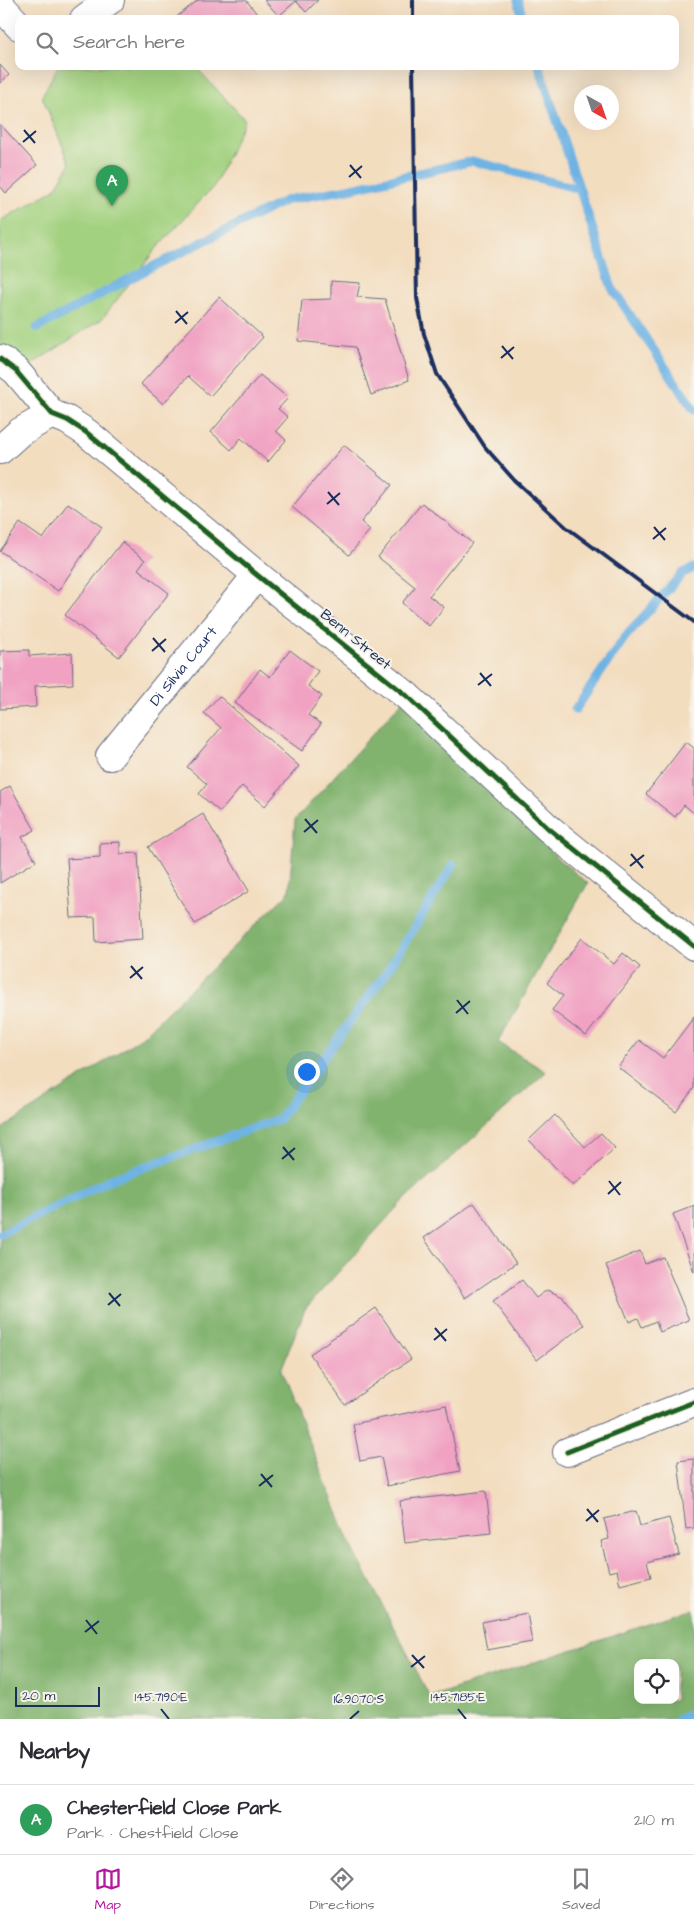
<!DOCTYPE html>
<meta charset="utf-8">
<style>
body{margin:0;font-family:"Architects Daughter",sans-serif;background:#f7f7f7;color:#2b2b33}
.controls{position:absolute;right:15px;bottom:15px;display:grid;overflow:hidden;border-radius:10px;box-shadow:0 5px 20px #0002}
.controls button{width:45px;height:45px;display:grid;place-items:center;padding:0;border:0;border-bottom:1px solid #e1e1e2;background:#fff;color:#2b2b33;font:25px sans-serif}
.compass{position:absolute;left:574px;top:85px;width:45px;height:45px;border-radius:50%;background:#fff;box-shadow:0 5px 20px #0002;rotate:140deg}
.scale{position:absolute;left:15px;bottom:12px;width:85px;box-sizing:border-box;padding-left:5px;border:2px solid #1b2f5e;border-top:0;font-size:14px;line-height:18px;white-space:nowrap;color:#1b2f5e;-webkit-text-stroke:4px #f7f3e8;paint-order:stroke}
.you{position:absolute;left:306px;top:1071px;width:18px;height:18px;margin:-12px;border:4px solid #fff;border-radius:50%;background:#1a73e8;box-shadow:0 0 0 8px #1a73e833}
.badge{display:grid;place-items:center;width:32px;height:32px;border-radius:50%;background:#b5179e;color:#fff;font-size:16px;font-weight:700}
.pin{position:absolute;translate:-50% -41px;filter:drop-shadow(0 1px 2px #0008)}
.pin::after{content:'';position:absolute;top:26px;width:18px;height:15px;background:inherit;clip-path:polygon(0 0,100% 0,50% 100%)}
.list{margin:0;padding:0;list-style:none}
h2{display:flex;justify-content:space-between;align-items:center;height:65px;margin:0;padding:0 20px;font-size:21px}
h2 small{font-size:16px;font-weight:400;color:#7c7c81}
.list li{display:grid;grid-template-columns:32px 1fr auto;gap:15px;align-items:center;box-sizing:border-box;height:70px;padding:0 20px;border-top:1px solid #e1e1e2}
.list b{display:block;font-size:19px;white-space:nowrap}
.list p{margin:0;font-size:16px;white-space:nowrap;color:#7c7c81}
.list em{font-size:16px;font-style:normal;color:#7c7c81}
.icon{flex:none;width:28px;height:28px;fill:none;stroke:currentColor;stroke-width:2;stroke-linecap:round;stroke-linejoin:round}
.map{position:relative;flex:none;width:694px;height:1719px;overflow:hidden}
.search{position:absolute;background:#fff;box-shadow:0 5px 20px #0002;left:15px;right:15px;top:15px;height:55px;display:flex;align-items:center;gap:12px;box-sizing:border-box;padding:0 18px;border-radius:10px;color:#7c7c81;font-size:19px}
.sheet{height:135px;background:#fff}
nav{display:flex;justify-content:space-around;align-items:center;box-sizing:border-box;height:70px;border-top:1px solid #e1e1e2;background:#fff;font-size:14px;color:#7c7c81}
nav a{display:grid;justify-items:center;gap:2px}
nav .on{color:#b5179e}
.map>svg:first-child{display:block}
.green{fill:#a2d17f;stroke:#5e806e}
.forest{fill:#81b36e;stroke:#4e7166;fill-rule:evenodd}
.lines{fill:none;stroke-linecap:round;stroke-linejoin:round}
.stream{stroke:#6eb3e4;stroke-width:9}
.building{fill:#f1a1c2}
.minor-casing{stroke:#676c80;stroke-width:30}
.minor{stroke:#fff;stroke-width:28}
.rail{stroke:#1b2f5e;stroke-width:4}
.cycleway-casing{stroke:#f7f3e8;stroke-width:8}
.cycleway{stroke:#1b5e20;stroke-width:5}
.ticks{fill:none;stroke:#1b2f5e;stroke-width:2}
.labels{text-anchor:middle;stroke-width:4;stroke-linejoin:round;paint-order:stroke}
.street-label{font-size:15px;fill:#1b2f5e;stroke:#f7f3e8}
.ticks-label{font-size:12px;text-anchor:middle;fill:#1b2f5e;stroke:#f7f3e8;stroke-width:4;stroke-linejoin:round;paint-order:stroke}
</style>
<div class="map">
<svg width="694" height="1719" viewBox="0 0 694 1719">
<rect width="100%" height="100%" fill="#f7f3e8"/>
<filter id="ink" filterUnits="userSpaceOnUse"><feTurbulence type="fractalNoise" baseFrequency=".02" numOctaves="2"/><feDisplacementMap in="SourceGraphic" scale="10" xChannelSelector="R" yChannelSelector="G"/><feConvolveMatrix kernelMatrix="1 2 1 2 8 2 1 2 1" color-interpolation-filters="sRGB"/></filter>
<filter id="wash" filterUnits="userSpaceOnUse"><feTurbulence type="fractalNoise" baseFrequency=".0096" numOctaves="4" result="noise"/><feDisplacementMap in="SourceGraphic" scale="20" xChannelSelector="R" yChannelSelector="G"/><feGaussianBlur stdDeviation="1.12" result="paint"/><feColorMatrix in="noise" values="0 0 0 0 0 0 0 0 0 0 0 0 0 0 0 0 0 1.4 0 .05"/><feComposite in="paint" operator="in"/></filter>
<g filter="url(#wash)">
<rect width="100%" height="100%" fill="#f3ddbf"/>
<!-- green -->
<path class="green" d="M58 66H195L245 120 214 186 156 249 102 319 29 366 0 349V221L54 190 70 164 42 96Z"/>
<!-- forest -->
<path class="forest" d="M407 696 559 860 588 883 498 1042 546 1072 400 1204 305 1309 281 1370 347 1537 430 1697 694 1609V1719H0V1130L142 1037 289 892 295 820ZM638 1663H675V1700H638Z"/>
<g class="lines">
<!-- stream -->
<g class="stream">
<path d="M518 0 523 19"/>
<path d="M539 66 612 288 694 410"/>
<path d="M37 328 150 268 287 200 348 189 473 161 579 189"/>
<path d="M575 710 625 637 683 573 694 568"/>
<path d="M0 1234 111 1179 279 1119 386 973 453 865"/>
<path d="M679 1719 694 1712"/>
</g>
</g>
<g id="blocks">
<!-- building -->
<g class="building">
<path d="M198 0H246L261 19H174Z"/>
<path d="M264 0H318L306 12 296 1 279 16Z"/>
<path d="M0 65 9 75 0 83Z"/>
<path d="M0 124 37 165 6 193 0 186Z"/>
<path d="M331 281 360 283 357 297 385 299 409 380 371 395 355 347 298 341 302 300 331 299Z"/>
<path d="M219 297 263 337 210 396 188 376 163 404 141 384Z"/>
<path d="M260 375 288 398 278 409 288 417 276 431 286 440 268 462 241 438 231 450 211 432Z"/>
<path d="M344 445 392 485 361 522 370 530 349 555 292 507Z"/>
<path d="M68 503 102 527 58 591 0 551 20 523 43 539Z"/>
<path d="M422 503 472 543 429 596 444 607 429 626 402 603 415 587 378 557Z"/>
<path d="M122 542 145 560 138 569 169 593 119 657 65 615Z"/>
<path d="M29 650V656L72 653 73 684 35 686 36 707 0 709V651Z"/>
<path d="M290 650 318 671 308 686 322 696 308 715 321 724 302 751 235 703 260 669 270 677Z"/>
<path d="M219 696 299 766 265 806 242 786 220 812 199 794 207 784 187 767 221 728 204 713Z"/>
<path d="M686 742 694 748V813L684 805 675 817 646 794Z"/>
<path d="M10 786 35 830 22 837 36 861 0 883V792Z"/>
<path d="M203 814 249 891 195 924 148 847Z"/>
<path d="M120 842V854L138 853 143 939 96 942 95 917 71 918 67 859 100 857V843Z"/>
<path d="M582 938 614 964 623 953 640 967 586 1036 552 1010 563 996 547 983Z"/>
<path d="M694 1017V1088L676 1112 618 1067 639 1040 663 1058Z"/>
<path d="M555 1115 585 1147 601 1133 615 1148 573 1186 529 1140Z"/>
<path d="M474 1203 516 1263 465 1298 424 1238Z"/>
<path d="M694 1206V1272L673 1214Z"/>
<path d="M640 1251 645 1264 663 1257 689 1320 660 1332 656 1321 642 1327 638 1318 629 1322 606 1265Z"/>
<path d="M522 1280 536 1298 547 1290 563 1297 584 1325 537 1360 493 1301Z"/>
<path d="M376 1308 411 1359 345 1405 310 1354Z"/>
<path d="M446 1405 460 1471 387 1486 381 1457 360 1461 353 1424Z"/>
<path d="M694 1459V1528L686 1529 678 1461Z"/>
<path d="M486 1491 491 1533 405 1543 400 1501Z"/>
<path d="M636 1511 640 1526 669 1518 679 1554 647 1562 651 1577 620 1585 617 1570 609 1572 601 1541 609 1539 604 1519Z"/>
<path d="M527 1613 532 1642 487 1650 482 1622Z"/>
</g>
</g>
</g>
<g filter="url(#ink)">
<use href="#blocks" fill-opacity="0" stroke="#676c80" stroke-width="1"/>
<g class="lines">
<defs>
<g id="minor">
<path d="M0 5 19 26"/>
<path d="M84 19 110 0"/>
<path d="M0 359 16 371 52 414 67 420 87 433 257 575 407 696 548 828 694 946"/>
<path d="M0 450 20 432 52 414"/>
<path id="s1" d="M110 756 257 575"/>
<path d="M567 1452 694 1402"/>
</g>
</defs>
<!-- minor casing -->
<use href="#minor" class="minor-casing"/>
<!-- minor -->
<use href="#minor" class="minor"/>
<!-- rail -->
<g class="rail">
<path d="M413 0V19"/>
<path d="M413 66 417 298 424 334 437 374 485 447 514 480 566 527 694 622"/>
</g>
<defs>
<g id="cycleway">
<path d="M0 359 16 371 52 414 67 420 87 433 257 575 407 696 548 828 694 946"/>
<path d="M567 1452 694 1402"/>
</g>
</defs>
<!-- cycleway casing -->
<use href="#cycleway" class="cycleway-casing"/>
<!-- cycleway -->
<use href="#cycleway" class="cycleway"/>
</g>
</g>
<!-- ticks -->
<path class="ticks" d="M24 130 35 143M23 142 36 131M350 165 361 178M349 177 362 166M176 311 187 324M175 323 188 312M502 346 513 359M501 358 514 347M328 492 339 505M327 504 340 493M654 527 665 540M653 539 666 528M153 638 165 652M152 651 166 639M480 673 491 686M478 685 492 674M305 819 317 833M304 832 318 820M631 854 643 868M630 866 644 855M131 966 142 979M130 978 143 967M457 1000 468 1014M456 1013 470 1001M283 1147 294 1160M282 1159 295 1148M609 1181 620 1195M608 1194 621 1182M109 1293 120 1306M108 1305 121 1294M435 1328 446 1341M434 1340 447 1329M261 1474 272 1487M259 1486 273 1475M587 1509 598 1522M586 1521 599 1510M86 1620 97 1634M85 1632 99 1621M412 1655 424 1668M411 1667 425 1656M161 1709 169 1719M458 1709 466 1719M350 1719 359 1711"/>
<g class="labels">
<!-- street labels -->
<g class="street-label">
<text transform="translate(356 639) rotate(39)" y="5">Benn Street</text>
<text dy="5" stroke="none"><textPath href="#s1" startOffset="116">Di Silvia Court</textPath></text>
</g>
</g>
<g class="ticks-label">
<text x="161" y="1701">145.7190°E</text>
<text x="458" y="1701">145.7185°E</text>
<text x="359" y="1703">16.9070°S</text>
</g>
</svg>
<div class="controls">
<button><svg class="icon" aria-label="locate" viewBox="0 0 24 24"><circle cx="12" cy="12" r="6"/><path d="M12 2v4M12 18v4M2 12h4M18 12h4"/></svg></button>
</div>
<svg class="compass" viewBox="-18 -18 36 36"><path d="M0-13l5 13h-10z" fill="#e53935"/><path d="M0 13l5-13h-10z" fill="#7c7c81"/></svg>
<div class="scale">20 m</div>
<div class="you"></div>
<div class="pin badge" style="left:112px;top:206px;background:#2e9e5b">A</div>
<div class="search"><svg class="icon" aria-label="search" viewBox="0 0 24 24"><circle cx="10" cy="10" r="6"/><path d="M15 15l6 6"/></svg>Search here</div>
</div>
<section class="sheet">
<h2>Nearby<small></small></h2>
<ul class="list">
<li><span class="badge" style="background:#2e9e5b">A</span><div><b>Chesterfield Close Park</b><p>Park · Chestfield Close</p></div><em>210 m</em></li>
</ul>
</section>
<nav>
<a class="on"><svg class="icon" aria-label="map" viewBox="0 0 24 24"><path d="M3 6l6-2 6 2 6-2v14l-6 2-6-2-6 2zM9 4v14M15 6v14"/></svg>Map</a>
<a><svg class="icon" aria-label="directions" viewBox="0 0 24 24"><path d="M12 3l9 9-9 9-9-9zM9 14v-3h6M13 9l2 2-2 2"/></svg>Directions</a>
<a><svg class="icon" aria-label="saved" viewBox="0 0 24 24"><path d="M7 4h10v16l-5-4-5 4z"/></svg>Saved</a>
</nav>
